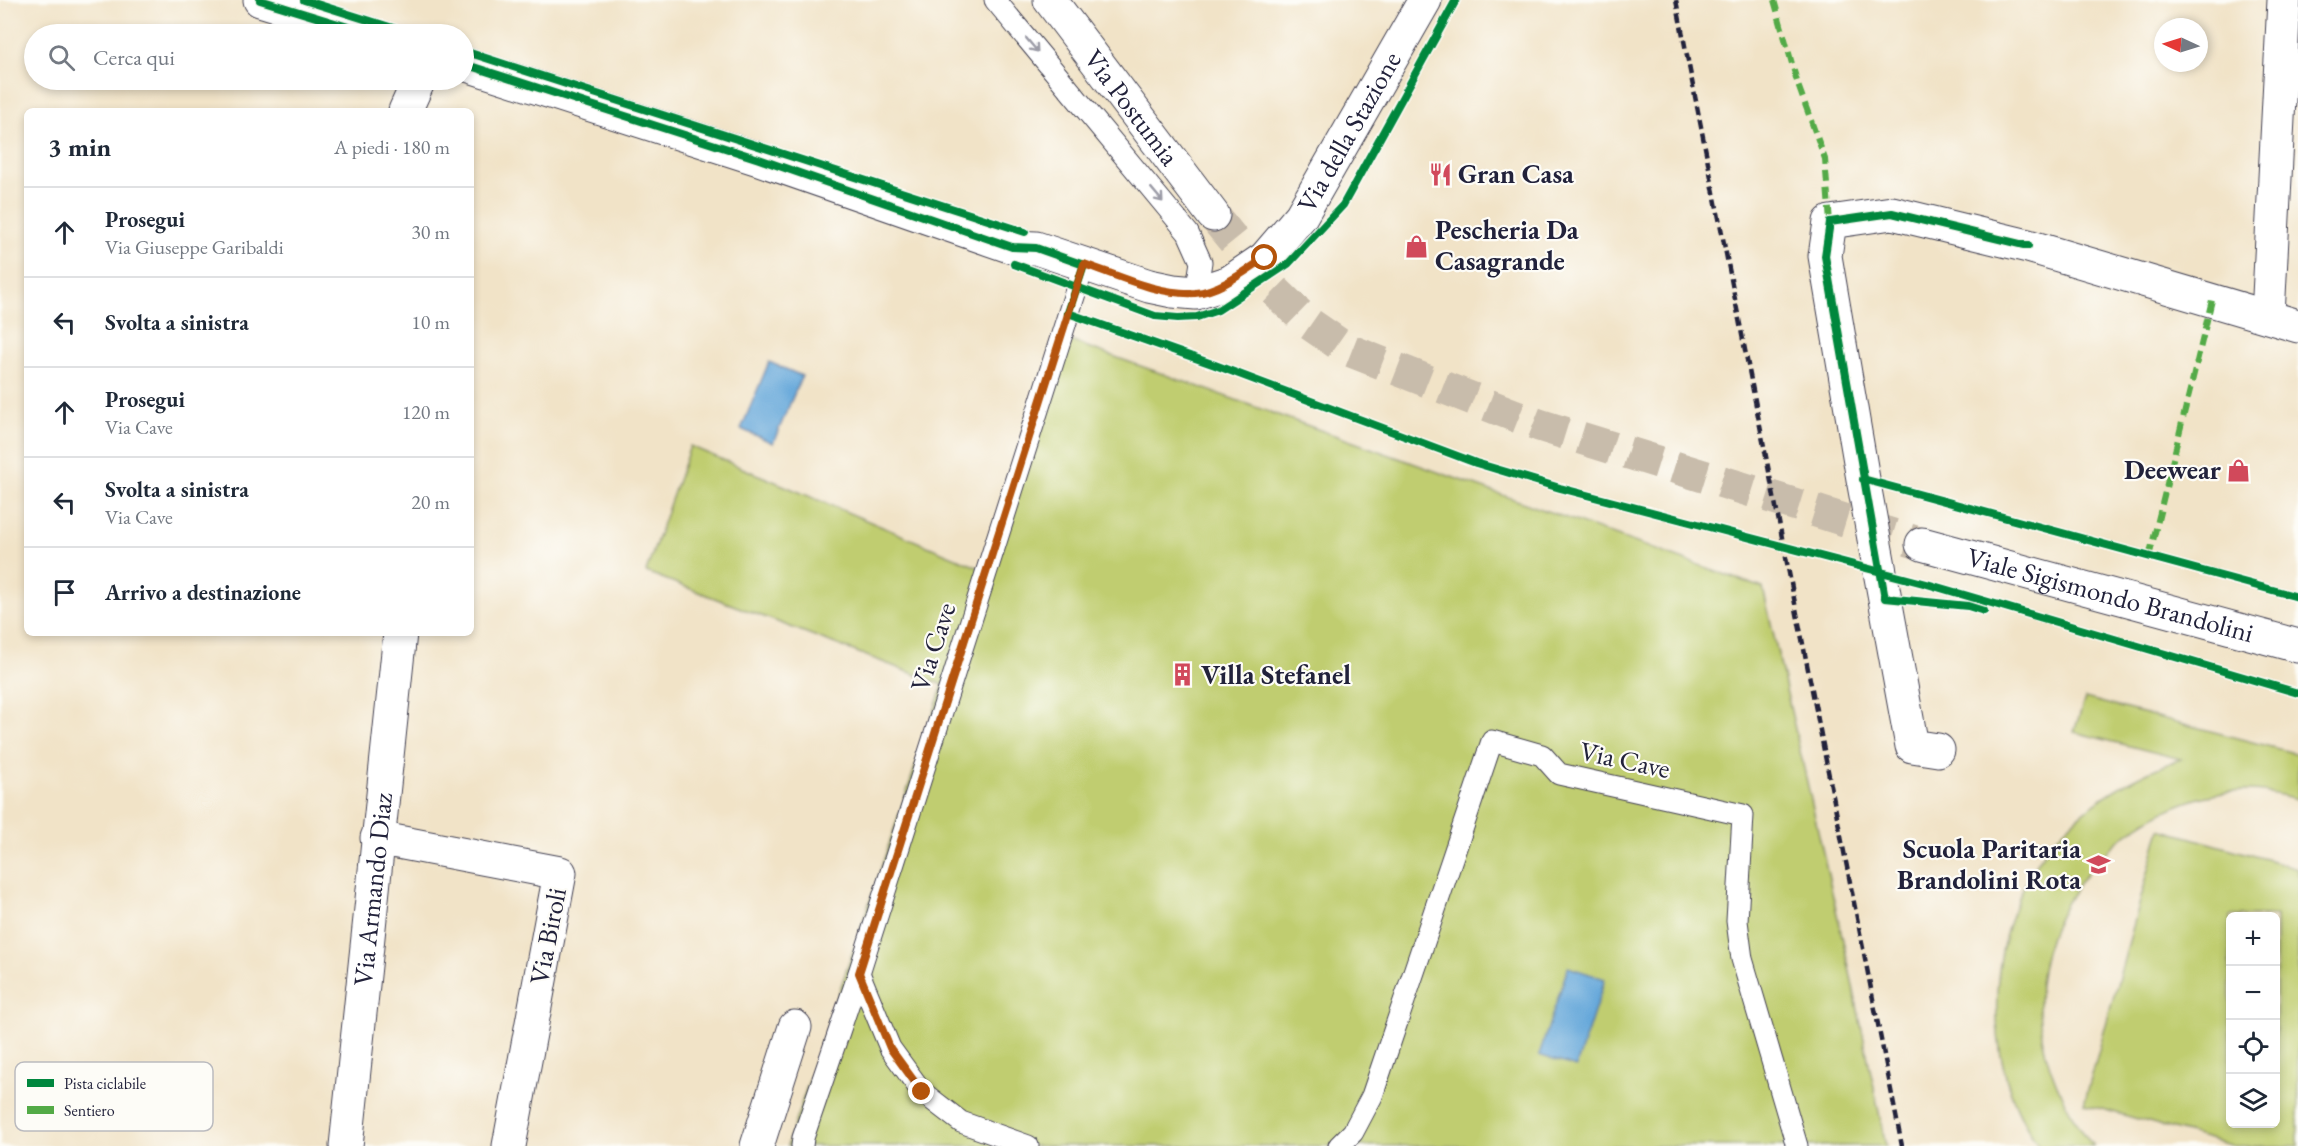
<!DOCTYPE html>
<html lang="it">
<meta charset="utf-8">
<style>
body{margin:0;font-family:"EB Garamond",serif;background:#f6f6f7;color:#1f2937}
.controls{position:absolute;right:18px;bottom:18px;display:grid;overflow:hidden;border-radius:9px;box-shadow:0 3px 9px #0003}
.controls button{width:54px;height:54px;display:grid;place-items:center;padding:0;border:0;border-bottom:2px solid #e0e1e3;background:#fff;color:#1f2937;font:30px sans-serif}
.compass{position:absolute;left:2154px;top:18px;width:54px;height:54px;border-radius:50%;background:#fff;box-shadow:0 3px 9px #0003;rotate:274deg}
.stop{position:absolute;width:18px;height:18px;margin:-14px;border:4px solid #b45309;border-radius:50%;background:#fff}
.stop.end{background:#b45309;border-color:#fff;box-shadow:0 2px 6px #0008}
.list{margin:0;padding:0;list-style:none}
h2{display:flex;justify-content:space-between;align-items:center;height:78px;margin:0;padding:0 24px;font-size:26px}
h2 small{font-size:20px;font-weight:400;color:#747a83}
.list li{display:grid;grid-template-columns:39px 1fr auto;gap:18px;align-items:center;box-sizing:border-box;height:90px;padding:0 24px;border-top:2px solid #e0e1e3}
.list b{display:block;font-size:22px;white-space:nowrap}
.list p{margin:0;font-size:20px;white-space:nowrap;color:#747a83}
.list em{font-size:20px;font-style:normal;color:#747a83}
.icon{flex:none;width:33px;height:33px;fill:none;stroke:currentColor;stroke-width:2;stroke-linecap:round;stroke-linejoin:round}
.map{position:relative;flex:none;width:2298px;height:1146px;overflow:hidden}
.search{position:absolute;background:#fff;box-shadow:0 3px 9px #0003;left:24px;top:24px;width:450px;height:66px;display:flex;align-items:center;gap:15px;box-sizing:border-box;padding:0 21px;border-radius:33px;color:#747a83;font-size:22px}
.panel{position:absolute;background:#fff;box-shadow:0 3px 9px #0003;left:24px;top:108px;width:450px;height:528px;border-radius:9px}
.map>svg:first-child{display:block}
.green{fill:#c0cd6f;stroke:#717855;stroke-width:1.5;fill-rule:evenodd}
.water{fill:#66a8da;stroke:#44658a;stroke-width:1.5}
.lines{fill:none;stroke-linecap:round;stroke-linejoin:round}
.secondary-tunnel{stroke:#c8bcab;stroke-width:33;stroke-dasharray:33 16;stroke-linecap:butt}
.service-casing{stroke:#413f50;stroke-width:23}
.minor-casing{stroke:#413f50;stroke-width:35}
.tertiary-casing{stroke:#413f50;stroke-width:35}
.secondary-casing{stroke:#413f50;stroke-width:35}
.service{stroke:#fff;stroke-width:21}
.minor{stroke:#fff;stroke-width:33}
.tertiary{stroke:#fff;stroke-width:33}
.secondary{stroke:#fff;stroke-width:33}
.rail{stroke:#22223b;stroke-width:4.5;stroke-dasharray:9 4.5;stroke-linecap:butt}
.quiet{stroke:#53aa46;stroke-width:6;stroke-dasharray:12 6;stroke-linecap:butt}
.cycleway-casing{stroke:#fdfcf7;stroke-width:11}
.cycleway{stroke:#00873e;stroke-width:8}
.oneway{stroke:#9c9ca7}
.route{stroke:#b45309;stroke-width:8}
.labels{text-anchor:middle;stroke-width:4.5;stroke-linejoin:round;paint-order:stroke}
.street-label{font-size:27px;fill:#22223b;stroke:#fdfcf7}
.poi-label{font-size:27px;font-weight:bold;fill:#22223b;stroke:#fdfcf7;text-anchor:start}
.key{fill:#fdfcf7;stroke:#bbbbbf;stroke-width:1.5}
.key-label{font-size:16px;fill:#22223b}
</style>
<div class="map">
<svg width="2298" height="1146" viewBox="0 0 2298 1146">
<rect width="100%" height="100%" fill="#fdfcf7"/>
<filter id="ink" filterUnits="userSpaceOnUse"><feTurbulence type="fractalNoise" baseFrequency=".0167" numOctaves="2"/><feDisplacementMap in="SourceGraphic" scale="12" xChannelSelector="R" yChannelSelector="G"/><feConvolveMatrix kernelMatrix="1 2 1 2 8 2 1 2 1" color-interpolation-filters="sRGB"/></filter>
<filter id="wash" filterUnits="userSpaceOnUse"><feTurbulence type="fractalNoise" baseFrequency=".008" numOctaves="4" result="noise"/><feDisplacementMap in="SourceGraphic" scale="24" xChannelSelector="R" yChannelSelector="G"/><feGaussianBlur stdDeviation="1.35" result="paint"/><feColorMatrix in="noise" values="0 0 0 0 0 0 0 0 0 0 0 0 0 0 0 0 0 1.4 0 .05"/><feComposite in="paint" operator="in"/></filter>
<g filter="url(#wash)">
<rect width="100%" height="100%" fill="#f1e3c7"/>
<!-- green -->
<g class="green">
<path d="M1062 338 1763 588 1849 967 1886 1146H787L943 685 646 572 690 446 982 569Z"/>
<path d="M2085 698 2298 754V799C2282 795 2265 791 2248 791 2131 793 2028 904 2040 1022 2045 1069 2065 1109 2093 1146H2039C1973 1057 1986 906 2065 829 2098 796 2137 774 2181 759L2074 732Z"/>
<path d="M2160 829 2298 868V1146H2234L2084 1104ZM2230 916H2276V1124H2230Z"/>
</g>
<!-- water -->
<g class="water">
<path d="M769 362 802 376 773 443 741 429Z"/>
<path d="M1568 967 1605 979 1576 1067 1539 1055Z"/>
</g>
</g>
<g filter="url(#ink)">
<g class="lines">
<!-- secondary-tunnel -->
<path class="secondary-tunnel" d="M1213 215 1274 290 1307 322 1346 349 1539 425 1922 544"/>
<defs>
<g id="service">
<path d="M995 0 1188 233 1201 262 1196 293"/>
<path d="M859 973 1084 265"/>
<path d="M802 1146 803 1138 859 973 890 1048 922 1092 961 1122 1028 1146"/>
<path d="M1339 1146 1353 1132 1372 1096 1492 741 1542 755 1559 774 1743 815 1737 921 1742 959 1797 1146"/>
</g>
<g id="minor">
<path d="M405 111 419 80"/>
<path d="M2268 316 2284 0"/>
<path d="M1938 750 1912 746 1863 479 1825 256 1830 222 1892 213 2028 246 2298 326"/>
<path d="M377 838 560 873 509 1146"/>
<path id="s1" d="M346 1146 400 633"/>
<path d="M757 1146 795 1027"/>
</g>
<g id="tertiary">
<path d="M260 0 371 34"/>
<path id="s2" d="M464 64 759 159 1012 247 1036 248 1149 286 1173 291 1196 293 1230 282 1265 258 1301 216 1425 0"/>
</g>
<g id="secondary">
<path id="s3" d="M1050 0 1213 215"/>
<path id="s4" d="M1922 544 2298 646"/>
</g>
</defs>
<!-- service casing -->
<use href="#service" class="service-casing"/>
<!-- minor casing -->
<use href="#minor" class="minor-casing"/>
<!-- tertiary casing -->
<use href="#tertiary" class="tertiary-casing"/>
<!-- secondary casing -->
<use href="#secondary" class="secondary-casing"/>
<!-- service -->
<use href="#service" class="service"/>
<!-- minor -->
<use href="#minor" class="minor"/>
<!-- tertiary -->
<use href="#tertiary" class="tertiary"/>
<!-- secondary -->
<use href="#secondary" class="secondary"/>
<!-- rail -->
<path class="rail" d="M1676 0 1902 1146"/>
<!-- quiet -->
<g class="quiet">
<path d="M1774 0 1798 85 1825 159 1830 222"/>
<path d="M2149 557 2212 300"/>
</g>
<defs>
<g id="cycleway">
<path d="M260 0 371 34"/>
<path d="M304 0 412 34"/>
<path d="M464 51 1025 232"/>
<path d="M464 64 759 159 1012 247 1036 248 1084 265 1068 313 1215 365 1476 463 1560 488 1927 584 2298 693"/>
<path d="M1014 264 1155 316 1178 318 1197 317 1218 310 1288 264 1343 205 1456 0"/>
<path d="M1863 479 2298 597"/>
<path d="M1984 611 1968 606 1885 598 1825 256 1830 222 1892 213 2028 246"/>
</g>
</defs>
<!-- cycleway casing -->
<use href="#cycleway" class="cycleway-casing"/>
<!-- cycleway -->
<use href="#cycleway" class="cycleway"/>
</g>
<!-- one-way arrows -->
<defs><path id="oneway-shaft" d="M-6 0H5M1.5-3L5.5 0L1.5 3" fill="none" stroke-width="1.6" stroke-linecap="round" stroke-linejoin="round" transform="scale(1.5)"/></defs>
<g class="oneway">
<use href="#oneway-shaft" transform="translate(1032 45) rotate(50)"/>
<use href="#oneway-shaft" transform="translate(1157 195) rotate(50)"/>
</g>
</g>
<g class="lines" filter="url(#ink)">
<!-- route -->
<path class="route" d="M922 1092 890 1048 859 973 1084 264C1119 276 1158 295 1195 293 1220 291 1245 271 1265 258"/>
</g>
<!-- icons -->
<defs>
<symbol id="restaurant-bare" viewBox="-9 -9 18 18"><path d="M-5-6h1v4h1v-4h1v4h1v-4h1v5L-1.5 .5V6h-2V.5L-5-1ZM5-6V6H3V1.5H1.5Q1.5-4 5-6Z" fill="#d1495b" stroke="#fdfcf7" stroke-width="2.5" paint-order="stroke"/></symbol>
<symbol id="shop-bare" viewBox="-9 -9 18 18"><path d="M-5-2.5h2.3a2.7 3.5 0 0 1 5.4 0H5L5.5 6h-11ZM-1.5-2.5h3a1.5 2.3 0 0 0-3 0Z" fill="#d1495b" stroke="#fdfcf7" stroke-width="2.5" paint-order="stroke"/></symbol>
<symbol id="building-bare" viewBox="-9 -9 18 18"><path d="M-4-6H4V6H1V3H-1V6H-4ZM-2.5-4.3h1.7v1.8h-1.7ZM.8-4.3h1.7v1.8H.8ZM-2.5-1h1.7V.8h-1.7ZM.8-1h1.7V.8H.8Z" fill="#d1495b" stroke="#fdfcf7" stroke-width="2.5" paint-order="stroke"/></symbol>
<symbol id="school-bare" viewBox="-9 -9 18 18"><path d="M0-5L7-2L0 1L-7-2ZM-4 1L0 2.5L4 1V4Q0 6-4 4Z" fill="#d1495b" stroke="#fdfcf7" stroke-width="2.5" paint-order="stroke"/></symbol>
</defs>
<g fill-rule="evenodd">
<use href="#restaurant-bare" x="1424" y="158" width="33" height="33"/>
<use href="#shop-bare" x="1400" y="230" width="33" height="33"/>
<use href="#shop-bare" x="2222" y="454" width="33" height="33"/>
<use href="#building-bare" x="1166" y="658" width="33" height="33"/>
<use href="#school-bare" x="2082" y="848" width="33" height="33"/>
</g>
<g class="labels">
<!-- street labels -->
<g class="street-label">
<text dy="9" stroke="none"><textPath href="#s3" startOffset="135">Via Postumia</textPath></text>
<text dy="9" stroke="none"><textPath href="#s2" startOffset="999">Via della Stazione</textPath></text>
<text dy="9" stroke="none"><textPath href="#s4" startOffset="195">Viale Sigismondo Brandolini</textPath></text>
<text transform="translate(933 647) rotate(-72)" y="9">Via Cave</text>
<text transform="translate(1625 760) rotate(12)" y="9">Via Cave</text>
<text dy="9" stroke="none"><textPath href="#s1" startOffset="258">Via Armando Diaz</textPath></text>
<text transform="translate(548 936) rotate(-79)" y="9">Via Biroli</text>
</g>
<!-- poi labels -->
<g class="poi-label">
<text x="1458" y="183">Gran Casa</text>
<text x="1435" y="239">Pescheria Da<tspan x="1435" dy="31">Casagrande</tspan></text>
<text x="2221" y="479" text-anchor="end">Deewear</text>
<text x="1201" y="684">Villa Stefanel</text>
<text x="2081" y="858" text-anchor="end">Scuola Paritaria<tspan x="2081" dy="31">Brandolini Rota</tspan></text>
</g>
</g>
<!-- legend -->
<rect x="15" y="1062" width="198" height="69" rx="9" class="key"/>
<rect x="27" y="1079" width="27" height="8" fill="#00873e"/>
<rect x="27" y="1106" width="27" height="8" fill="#53aa46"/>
<g class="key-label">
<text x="64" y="1089">Pista ciclabile</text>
<text x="64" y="1116">Sentiero</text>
</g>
</svg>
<div class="controls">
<button>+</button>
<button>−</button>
<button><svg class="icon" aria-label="locate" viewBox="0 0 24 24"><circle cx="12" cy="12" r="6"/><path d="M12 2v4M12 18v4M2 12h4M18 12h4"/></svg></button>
<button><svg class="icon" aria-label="layers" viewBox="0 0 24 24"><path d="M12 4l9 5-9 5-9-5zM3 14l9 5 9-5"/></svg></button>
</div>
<svg class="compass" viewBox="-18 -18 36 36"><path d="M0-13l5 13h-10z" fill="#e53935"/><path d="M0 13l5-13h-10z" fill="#747a83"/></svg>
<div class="stop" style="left:1265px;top:258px"></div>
<div class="stop end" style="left:922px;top:1092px"></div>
<div class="search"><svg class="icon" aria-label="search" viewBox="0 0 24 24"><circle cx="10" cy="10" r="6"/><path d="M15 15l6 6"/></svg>Cerca qui</div>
<section class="panel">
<h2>3 min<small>A piedi · 180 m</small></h2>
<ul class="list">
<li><svg class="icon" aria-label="ahead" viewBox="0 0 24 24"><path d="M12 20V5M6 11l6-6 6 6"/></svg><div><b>Prosegui</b><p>Via Giuseppe Garibaldi</p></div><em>30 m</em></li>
<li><svg class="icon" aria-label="left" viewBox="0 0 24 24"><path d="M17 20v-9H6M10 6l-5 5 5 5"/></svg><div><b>Svolta a sinistra</b></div><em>10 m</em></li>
<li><svg class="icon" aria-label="ahead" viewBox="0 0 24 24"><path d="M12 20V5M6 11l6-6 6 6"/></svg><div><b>Prosegui</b><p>Via Cave</p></div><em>120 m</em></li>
<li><svg class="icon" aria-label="left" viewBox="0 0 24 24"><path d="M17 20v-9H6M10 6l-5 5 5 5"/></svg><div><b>Svolta a sinistra</b><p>Via Cave</p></div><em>20 m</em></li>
<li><svg class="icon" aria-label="arrive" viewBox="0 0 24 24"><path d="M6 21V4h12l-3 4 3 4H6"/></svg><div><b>Arrivo a destinazione</b></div></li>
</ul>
</section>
</div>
